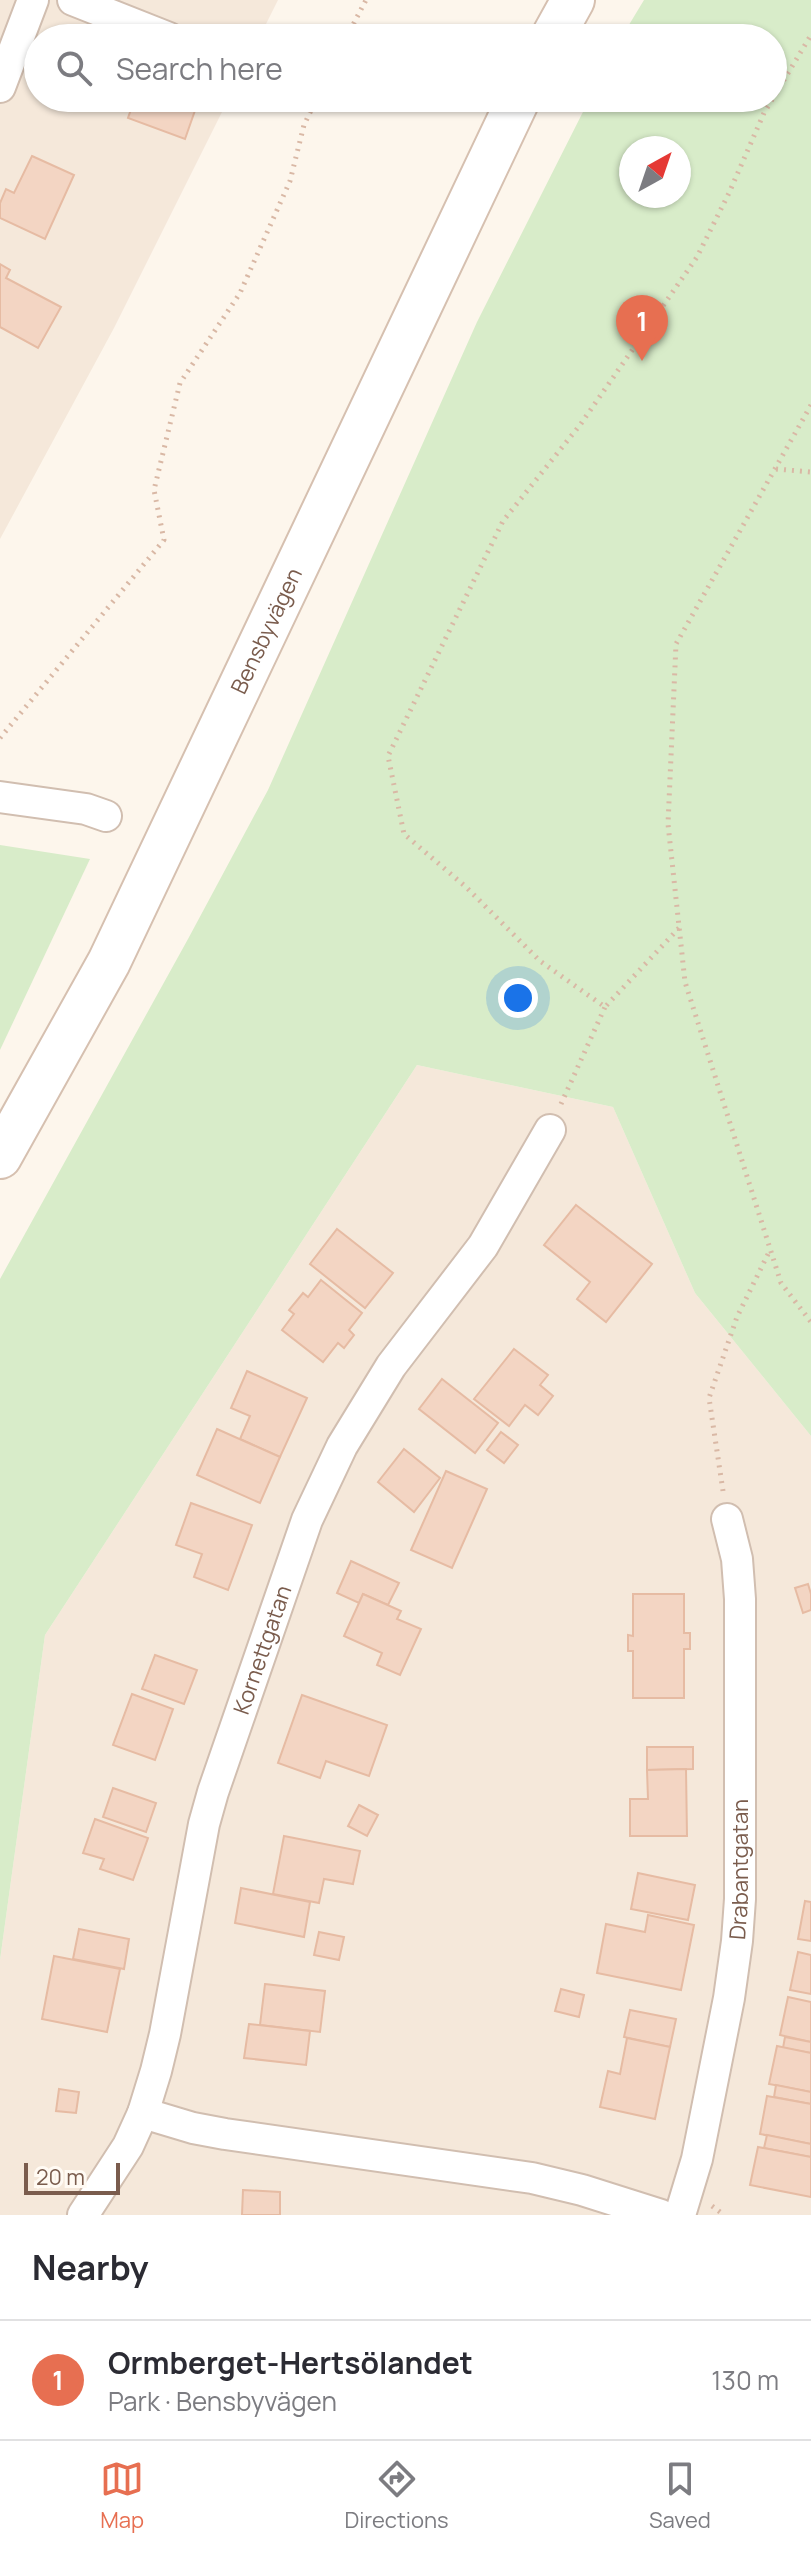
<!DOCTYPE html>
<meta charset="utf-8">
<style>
body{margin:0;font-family:Manrope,sans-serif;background:#f7f7f7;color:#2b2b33}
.compass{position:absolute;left:619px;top:136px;width:72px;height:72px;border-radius:50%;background:#fff;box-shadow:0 2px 6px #0004;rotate:40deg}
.scale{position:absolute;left:24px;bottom:20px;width:96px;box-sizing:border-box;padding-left:8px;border:4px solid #7a5c4d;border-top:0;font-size:22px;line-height:28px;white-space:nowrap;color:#7a5c4d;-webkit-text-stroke:6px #fffaf3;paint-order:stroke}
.you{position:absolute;left:518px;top:998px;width:28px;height:28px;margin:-20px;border:6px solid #fff;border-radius:50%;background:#1a73e8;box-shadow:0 0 0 12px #1a73e833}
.badge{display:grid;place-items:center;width:52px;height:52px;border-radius:50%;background:#e76f51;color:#fff;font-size:26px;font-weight:700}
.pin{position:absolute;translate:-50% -66px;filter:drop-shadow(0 2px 4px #0008)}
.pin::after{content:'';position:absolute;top:42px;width:28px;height:24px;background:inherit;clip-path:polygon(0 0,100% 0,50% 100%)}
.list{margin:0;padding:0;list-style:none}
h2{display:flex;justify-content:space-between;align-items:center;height:104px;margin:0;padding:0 32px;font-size:34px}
h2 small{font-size:26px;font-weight:400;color:#7c7c81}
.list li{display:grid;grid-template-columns:52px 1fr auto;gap:24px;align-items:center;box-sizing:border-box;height:120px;padding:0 32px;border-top:2px solid #e1e1e2}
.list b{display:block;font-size:30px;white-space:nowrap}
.list p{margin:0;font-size:26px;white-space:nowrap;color:#7c7c81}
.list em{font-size:26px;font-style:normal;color:#7c7c81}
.icon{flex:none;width:44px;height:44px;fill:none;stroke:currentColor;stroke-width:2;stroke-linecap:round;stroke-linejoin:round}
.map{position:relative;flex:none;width:811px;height:2215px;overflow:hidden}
.search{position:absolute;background:#fff;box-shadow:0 2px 6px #0004;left:24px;right:24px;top:24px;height:88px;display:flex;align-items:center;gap:20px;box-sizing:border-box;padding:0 28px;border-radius:44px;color:#7c7c81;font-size:30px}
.sheet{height:224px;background:#fff}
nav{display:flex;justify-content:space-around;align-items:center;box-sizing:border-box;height:112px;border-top:2px solid #e1e1e2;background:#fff;font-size:22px;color:#7c7c81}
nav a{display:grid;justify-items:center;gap:4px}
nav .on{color:#e76f51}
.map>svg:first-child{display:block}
.residential{fill:#f5e8da}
.green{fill:#d8ecc9;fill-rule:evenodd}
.building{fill:#f3d5c3;stroke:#e6bba3;stroke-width:2}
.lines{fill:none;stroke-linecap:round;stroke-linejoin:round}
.street-casing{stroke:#d1beb0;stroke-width:34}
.secondary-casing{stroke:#d6c0b0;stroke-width:46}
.path{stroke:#d9b8a5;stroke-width:5;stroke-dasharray:2 6;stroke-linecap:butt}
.street{stroke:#fff;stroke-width:30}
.secondary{stroke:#fff;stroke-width:42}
.labels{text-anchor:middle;stroke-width:6;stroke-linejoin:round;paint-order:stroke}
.street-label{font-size:22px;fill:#7a5c4d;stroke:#fffaf3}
</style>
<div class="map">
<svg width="811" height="2215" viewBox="0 0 811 2215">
<rect width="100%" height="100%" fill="#fdf6ec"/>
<!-- residential -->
<g class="residential">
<path d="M0 0H278L259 38H38V98H229L114 328 0 539Z"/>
<path d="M417 1065 613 1107 695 1293 811 1436V2215H0V1960L45 1635Z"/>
</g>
<!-- green -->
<g class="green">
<path d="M644 0H811V1436L695 1293 613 1107 417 1065 45 1635 0 1960V1279L188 939 268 790 477 322 590 98H773V38H621ZM631 148H679V196H631Z"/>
<path d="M0 845 90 859 0 1050Z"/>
</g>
<!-- building -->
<g class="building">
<path d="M126 98H197L199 99 185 139 128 118 134 101Z"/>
<path d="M32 156 74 175 45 239 0 218V203L6 189 14 193Z"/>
<path d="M0 264 10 270 6 278 61 307 38 348 0 327Z"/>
<path d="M576 1205 652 1264 606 1322 577 1299 590 1282 544 1245Z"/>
<path d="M337 1229 393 1273 365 1308 310 1264Z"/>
<path d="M321 1280 362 1313 349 1330 354 1335 344 1348 338 1343 323 1362 282 1330 294 1314 289 1310 303 1293 308 1297Z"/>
<path d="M514 1349 548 1375 540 1385 553 1396 538 1415 525 1405 509 1426 474 1399Z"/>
<path d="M247 1371 307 1398 280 1457 240 1439 250 1416 231 1408Z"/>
<path d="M442 1379 498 1423 475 1453 419 1409Z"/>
<path d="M217 1429 280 1457 260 1503 197 1475Z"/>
<path d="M501 1432 518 1445 504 1463 487 1450Z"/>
<path d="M404 1449 440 1478 414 1512 378 1482Z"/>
<path d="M446 1471 487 1489 452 1568 411 1550Z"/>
<path d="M191 1503 252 1525 228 1590 194 1577 202 1554 176 1545Z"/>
<path d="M351 1561 399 1583 388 1605 363 1594 359 1603 337 1593Z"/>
<path d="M808 1584 811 1594V1610L803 1613 795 1588Z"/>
<path d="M363 1594 401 1611 397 1619 421 1629 400 1675 377 1665 382 1653 344 1636Z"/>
<path d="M633 1594H684V1633H690V1649H684V1698H633V1651H628V1635L633 1636Z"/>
<path d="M155 1655 197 1670 184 1704 142 1689Z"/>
<path d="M132 1694 173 1709 155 1760 113 1745Z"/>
<path d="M302 1695 387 1725 369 1776 326 1761 320 1778 278 1763Z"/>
<path d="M647 1747H693V1769L647 1770Z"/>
<path d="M686 1769 687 1836H630V1799H648L647 1770Z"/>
<path d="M113 1788 156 1803 146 1832 103 1817Z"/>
<path d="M359 1805 378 1815 367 1836 348 1826Z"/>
<path d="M95 1819 148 1838 133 1880 100 1869 104 1859 83 1853Z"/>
<path d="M284 1836 360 1851 353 1884 324 1879 319 1903 273 1894Z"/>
<path d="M638 1873 695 1885 688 1920 631 1909Z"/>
<path d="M241 1888 310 1902 304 1937 235 1923Z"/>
<path d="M805 1901 811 1902V1941L798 1939Z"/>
<path d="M648 1915 694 1925 681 1990 597 1973 606 1924 645 1932Z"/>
<path d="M79 1929 129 1939 124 1969 73 1959Z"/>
<path d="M319 1932 344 1937 339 1960 314 1955Z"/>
<path d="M798 1952 811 1955V1994L790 1990Z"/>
<path d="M54 1956 120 1969 107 2032 42 2019Z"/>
<path d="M265 1984 325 1991 320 2032 260 2025Z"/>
<path d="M561 1989 584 1995 579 2017 555 2011Z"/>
<path d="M788 1997 811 2002V2042L780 2035Z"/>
<path d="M630 2010 676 2019 670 2047 624 2037Z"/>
<path d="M249 2024 310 2031 306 2065 244 2058Z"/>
<path d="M785 2037 811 2042V2053L783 2048Z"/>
<path d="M627 2038 670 2047 655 2119 600 2107 608 2071 620 2074Z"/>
<path d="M777 2046 811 2053V2092L769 2084Z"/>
<path d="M776 2085 811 2092V2104L774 2097Z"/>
<path d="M59 2089 79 2092 76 2113 56 2111Z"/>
<path d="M767 2096 811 2104V2144L760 2134Z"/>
<path d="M767 2135 811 2144V2157L764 2148Z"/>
<path d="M758 2147 811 2157V2197L750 2185Z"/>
<path d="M243 2190 280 2192V2215H242Z"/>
</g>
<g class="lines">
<defs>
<g id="street">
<path d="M73 0 169 38"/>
<path d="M0 87 33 0"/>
<path d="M0 797 86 809 106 816"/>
<path d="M143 2113 193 2128 225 2134 532 2178 582 2190 661 2215"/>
<path id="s1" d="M83 2215 128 2146 143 2113 156 2071 165 2034 204 1824 213 1792 307 1520 342 1446 391 1366 483 1246 550 1130"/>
<path id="s2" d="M680 2215 697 2159 729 1998 737 1941 740 1899V1599L737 1559 727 1519"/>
</g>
<g id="secondary">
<path d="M552 38 573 0"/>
<path id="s3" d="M0 1157 109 962 519 98"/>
</g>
</defs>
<!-- street casing -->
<use href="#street" class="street-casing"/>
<!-- secondary casing -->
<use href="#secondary" class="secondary-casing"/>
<!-- path -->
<g class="path">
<path d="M346 38 366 0"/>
<path d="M299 98 314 104"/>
<path d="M811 405 676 644 668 824 685 982 781 1283 811 1322"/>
<path d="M776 469 811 472"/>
<path d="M0 738 164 540 154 490 180 383 240 293 290 181 304 125 317 98"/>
<path d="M679 928 605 1007 540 961 466 887 404 834 388 756 503 521 580 425 697 257 729 193 764 113 811 35"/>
<path d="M561 1104 605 1007"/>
<path d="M723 1491 709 1398 737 1317 770 1250"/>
<path d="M712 2206 724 2215"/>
</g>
<!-- street -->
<use href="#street" class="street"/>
<!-- secondary -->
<use href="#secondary" class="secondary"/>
</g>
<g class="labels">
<!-- street labels -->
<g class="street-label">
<text dy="8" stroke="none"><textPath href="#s3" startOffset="590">Bensbyvägen</textPath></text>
<text dy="8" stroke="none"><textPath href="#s1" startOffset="598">Kornettgatan</textPath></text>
<text dy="8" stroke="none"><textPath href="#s2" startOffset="352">Drabantgatan</textPath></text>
</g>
</g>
</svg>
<svg class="compass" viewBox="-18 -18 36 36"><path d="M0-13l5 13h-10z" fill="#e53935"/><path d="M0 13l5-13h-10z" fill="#7c7c81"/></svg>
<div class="scale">20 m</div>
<div class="you"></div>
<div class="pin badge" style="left:642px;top:361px">1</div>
<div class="search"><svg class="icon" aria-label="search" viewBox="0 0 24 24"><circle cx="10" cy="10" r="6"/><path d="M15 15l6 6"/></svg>Search here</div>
</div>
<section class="sheet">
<h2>Nearby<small></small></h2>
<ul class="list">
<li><span class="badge">1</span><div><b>Ormberget-Hertsölandet</b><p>Park · Bensbyvägen</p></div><em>130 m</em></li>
</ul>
</section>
<nav>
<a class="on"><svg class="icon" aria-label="map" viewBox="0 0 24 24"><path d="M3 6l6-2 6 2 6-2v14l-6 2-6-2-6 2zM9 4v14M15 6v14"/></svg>Map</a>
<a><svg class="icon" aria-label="directions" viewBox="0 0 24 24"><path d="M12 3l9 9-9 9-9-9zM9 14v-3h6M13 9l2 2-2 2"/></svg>Directions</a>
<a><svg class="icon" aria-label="saved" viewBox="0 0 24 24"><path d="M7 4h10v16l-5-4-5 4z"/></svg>Saved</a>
</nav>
